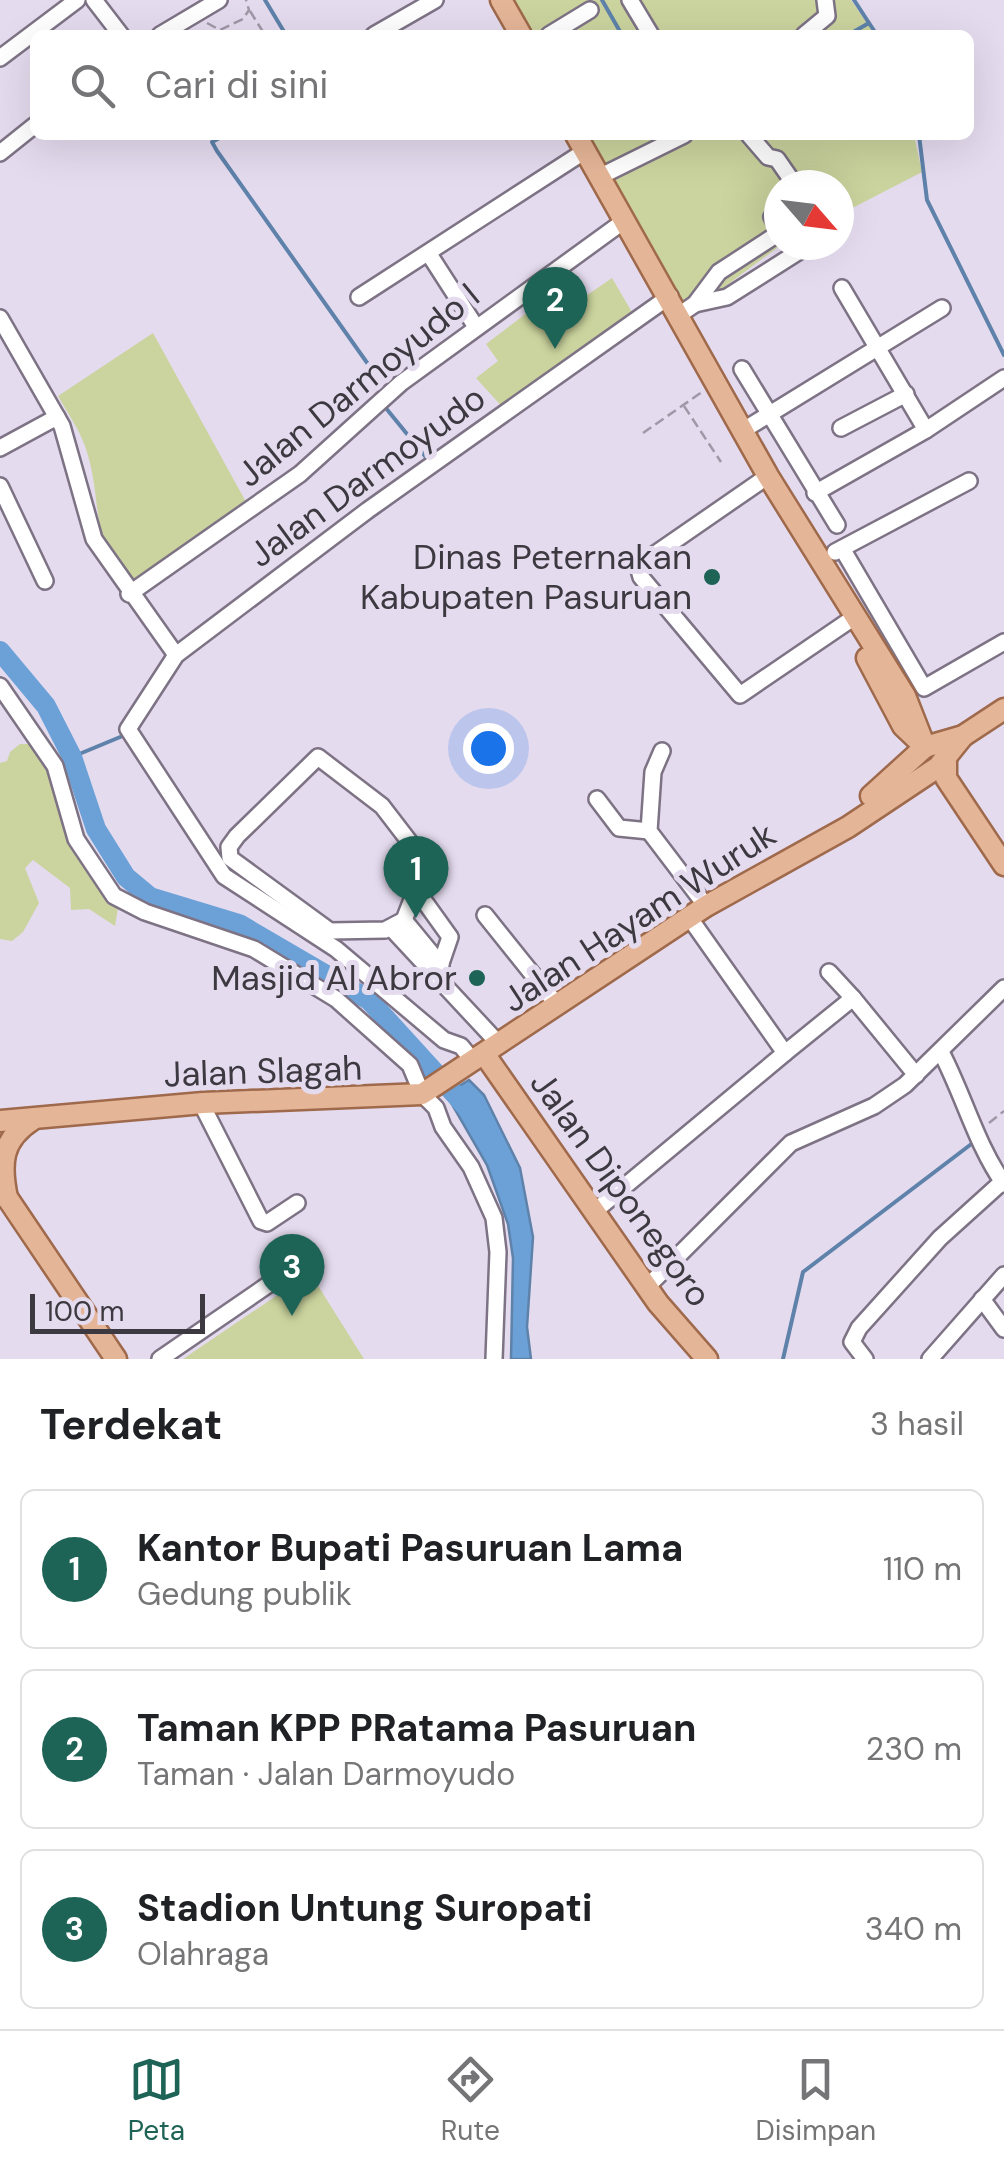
<!DOCTYPE html>
<html lang="id">
<meta charset="utf-8">
<style>
body{margin:0;font-family:"DM Sans",sans-serif;background:#f2f2f2;color:#202124}
.compass{position:absolute;left:764px;top:170px;width:90px;height:90px;border-radius:50%;background:#fff;box-shadow:0 10px 40px #0002;rotate:118deg}
.scale{position:absolute;left:30px;bottom:25px;width:175px;box-sizing:border-box;padding-left:10px;border:5px solid #3d3940;border-top:0;font-size:28px;line-height:35px;white-space:nowrap;color:#3d3940;-webkit-text-stroke:8px #e5dbef;paint-order:stroke}
.you{position:absolute;left:488px;top:748px;width:35px;height:35px;margin:-25px;border:8px solid #fff;border-radius:50%;background:#1a73e8;box-shadow:0 0 0 15px #1a73e833}
.badge{display:grid;place-items:center;width:65px;height:65px;border-radius:50%;background:#1d6356;color:#fff;font-size:32px;font-weight:700}
.pin{position:absolute;translate:-50% -82px;filter:drop-shadow(0 2px 5px #0008)}
.pin::after{content:'';position:absolute;top:52px;width:35px;height:30px;background:inherit;clip-path:polygon(0 0,100% 0,50% 100%)}
.list{margin:0;padding:0;list-style:none}
h2{display:flex;justify-content:space-between;align-items:center;height:130px;margin:0;padding:0 40px;font-size:42px}
h2 small{font-size:32px;font-weight:400;color:#757577}
.list li{display:grid;grid-template-columns:65px 1fr auto;gap:30px;align-items:center;box-sizing:border-box;height:160px;margin:0 20px 20px;padding:0 20px;border:2px solid #e0e0e0;border-radius:15px}
.list b{display:block;font-size:38px;white-space:nowrap}
.list p{margin:0;font-size:32px;white-space:nowrap;color:#757577}
.list em{font-size:32px;font-style:normal;color:#757577}
.icon{flex:none;width:55px;height:55px;fill:none;stroke:currentColor;stroke-width:2;stroke-linecap:round;stroke-linejoin:round}
.map{position:relative;flex:none;width:1004px;height:1359px;overflow:hidden}
.search{position:absolute;background:#fff;box-shadow:0 10px 40px #0002;left:30px;right:30px;top:30px;height:110px;display:flex;align-items:center;gap:25px;box-sizing:border-box;padding:0 35px;border-radius:15px;color:#757577;font-size:38px}
.sheet{height:670px;background:#fff}
nav{display:flex;justify-content:space-around;align-items:center;box-sizing:border-box;height:140px;border-top:2px solid #e0e0e0;background:#fff;font-size:28px;color:#757577}
nav a{display:grid;justify-items:center;gap:5px}
nav .on{color:#1d6356}
.map>svg:first-child{display:block}
.green{fill:#cbd49e}
.water{fill:#6ca1d7;stroke:#5e82aa;stroke-width:2.5}
.lines{fill:none;stroke-linecap:round;stroke-linejoin:round}
.stream{stroke:#5e82aa;stroke-width:4}
.river{stroke:#6ca1d7;stroke-width:20}
.minor-casing{stroke:#7d7385;stroke-width:20}
.major-casing{stroke:#9f694b;stroke-width:25}
.path{stroke:#9f98a6;stroke-width:2.5;stroke-dasharray:10 5;stroke-linecap:butt}
.minor{stroke:#fff;stroke-width:15}
.major{stroke:#e5b597;stroke-width:20}
.poi-dot{fill:#1d6356;stroke:#e5dbef;stroke-width:4}
.labels{text-anchor:middle;stroke-width:10;stroke-linejoin:round;paint-order:stroke}
.street-label{font-size:35px;fill:#3d3940;stroke:#e5dbef}
.poi-label{font-size:35px;fill:#3d3940;stroke:#e5dbef;text-anchor:end}
</style>
<div class="map">
<svg width="1004" height="1359" viewBox="0 0 1004 1359">
<rect width="100%" height="100%" fill="#e5dbef"/>
<!-- green -->
<g class="green">
<path d="M501 0H851L875 35H521Z"/>
<path d="M577 135H914L922 172 839 215V185H779L781 245 680 320Z"/>
<path d="M612 278 636 319 506 411 476 378 498 361 486 344 567 282 580 300Z"/>
<path d="M153 333 246 502 203 542 132 588C87 538 104 500 85 446 79 429 67 412 58 396Z"/>
<path d="M20 744H34L45 758 110 900 118 908 115 926 89 909 71 910 70 888 33 860 25 868 39 903 23 932 12 941 0 939V763L7 761 10 752Z"/>
<path d="M310 1273 364 1359H183Z"/>
</g>
<!-- water -->
<path class="water" d="M469 1080 484 1095 520 1168 533 1237 527 1327 531 1359H511L513 1258 508 1224 487 1165 446 1094Z"/>
<g class="lines">
<!-- stream -->
<g class="stream">
<path d="M265 0 286 35"/>
<path d="M602 0 622 35"/>
<path d="M854 0 869 23"/>
<path d="M848 35 869 23 877 35"/>
<path d="M225 135 212 142 217 151 380 381V399"/>
<path d="M919 135 927 200 1004 355"/>
<path d="M385 407 429 461"/>
<path d="M328 549 405 493"/>
<path d="M72 757 125 735"/>
<path d="M783 1359 803 1272 974 1142"/>
</g>
<!-- river -->
<path class="river" d="M0 651 46 706 72 757 96 829 126 877 150 897 239 924 369 1000 470 1111"/>
<defs>
<g id="minor">
<path d="M94 0 121 35"/>
<path d="M630 0 651 35"/>
<path d="M160 35 219 0"/>
<path d="M374 35 435 0"/>
<path d="M549 35 590 10"/>
<path d="M804 35 827 16 825 0"/>
<path d="M0 58 77 0"/>
<path d="M749 135 768 157 777 159 795 185"/>
<path d="M0 153 35 125"/>
<path d="M599 177 684 135"/>
<path d="M779 209 772 217 779 230"/>
<path d="M429 254 476 327"/>
<path d="M842 288 926 430"/>
<path d="M359 297 585 151"/>
<path d="M695 304 727 297 809 245"/>
<path d="M679 315 695 304 719 272 779 233"/>
<path d="M0 318 62 426 94 539 176 655"/>
<path d="M742 369 837 525"/>
<path d="M841 428 906 394"/>
<path d="M742 431 942 308"/>
<path d="M0 448 57 417"/>
<path d="M768 476 645 561 639 570 641 577 740 695 853 618"/>
<path d="M0 486 45 581"/>
<path d="M815 493 926 430 1004 378"/>
<path d="M843 550 924 688 1004 642"/>
<path d="M835 552 969 481"/>
<path d="M129 594 300 474 401 383 624 221"/>
<path d="M0 686 55 766 76 839 114 896 145 912 254 949 336 999 410 1065 422 1094 436 1108 443 1127 471 1167 494 1218 498 1252 494 1359"/>
<path d="M662 751 653 772 649 831 706 906"/>
<path d="M318 757 382 806 415 849 418 884 404 920 385 930 330 931 230 858 229 847 237 836Z"/>
<path d="M597 799 619 828 649 831"/>
<path d="M417 891 450 937 437 975"/>
<path d="M485 915 558 1006"/>
<path d="M404 920 441 965"/>
<path d="M392 929 500 1045"/>
<path d="M853 998 916 1075"/>
<path d="M941 1052C964 1096 976 1144 1004 1184"/>
<path d="M785 1053 853 998 829 972"/>
<path d="M474 1062 461 1046 444 1040 336 949 224 876 128 729 176 655 368 510 670 296"/>
<path d="M201 1103 261 1221 267 1223 297 1203"/>
<path d="M595 1211 785 1053 689 917"/>
<path d="M647 1287 791 1143 874 1106 905 1085 1004 988"/>
<path d="M982 1299 1004 1329"/>
<path d="M160 1359 291 1269"/>
<path d="M865 1359 852 1342 859 1328 940 1238 1002 1182"/>
<path d="M930 1359 1004 1275"/>
</g>
<g id="major">
<path d="M501 0 521 35"/>
<path d="M576 135 768 476 905 696 925 747"/>
<path d="M867 658 903 726 925 747"/>
<path d="M925 747 963 736 1004 709"/>
<path d="M946 760V778L1004 865"/>
<path d="M871 796 925 747"/>
<path d="M485 1055 658 1303 707 1359"/>
<path d="M0 1121 203 1103 422 1094 706 906 848 827 938 767 963 736"/>
<path d="M0 1187 116 1359"/>
<path d="M7 1198C0 1164 1 1140 32 1120"/>
</g>
</defs>
<!-- minor casing -->
<use href="#minor" class="minor-casing"/>
<!-- major casing -->
<use href="#major" class="major-casing"/>
<!-- path -->
<g class="path">
<path d="M250 11 265 35"/>
<path d="M207 23 220 30 243 19 249 10 246 0"/>
<path d="M684 406 721 462"/>
<path d="M643 433 702 392"/>
<path d="M989 1123 1004 1111"/>
</g>
<!-- minor -->
<use href="#minor" class="minor"/>
<!-- major -->
<use href="#major" class="major"/>
</g>
<!-- markers -->
<g class="poi-dot">
<circle cx="712" cy="577" r="10"/>
<circle cx="477" cy="978" r="10"/>
</g>
<g class="labels">
<!-- street labels -->
<g class="street-label">
<text transform="translate(358 385) rotate(-39)" y="12">Jalan Darmoyudo I</text>
<text transform="translate(367 476) rotate(-36)" y="12">Jalan Darmoyudo</text>
<text transform="translate(639 917) rotate(-33)" y="12">Jalan Hayam Wuruk</text>
<text transform="translate(263 1071) rotate(-2)" y="12">Jalan Slagah</text>
<text transform="translate(621 1189) rotate(54)" y="12">Jalan Diponegoro</text>
</g>
<!-- poi labels -->
<g class="poi-label">
<text x="692" y="569">Dinas Peternakan<tspan x="692" dy="40">Kabupaten Pasuruan</tspan></text>
<text x="457" y="990">Masjid Al Abror</text>
</g>
</g>
</svg>
<svg class="compass" viewBox="-18 -18 36 36"><path d="M0-13l5 13h-10z" fill="#e53935"/><path d="M0 13l5-13h-10z" fill="#757577"/></svg>
<div class="scale">100 m</div>
<div class="you"></div>
<div class="pin badge" style="left:416px;top:918px">1</div>
<div class="pin badge" style="left:555px;top:349px">2</div>
<div class="pin badge" style="left:292px;top:1316px">3</div>
<div class="search"><svg class="icon" aria-label="search" viewBox="0 0 24 24"><circle cx="10" cy="10" r="6"/><path d="M15 15l6 6"/></svg>Cari di sini</div>
</div>
<section class="sheet">
<h2>Terdekat<small>3 hasil</small></h2>
<ul class="list">
<li><span class="badge">1</span><div><b>Kantor Bupati Pasuruan Lama</b><p>Gedung publik</p></div><em>110 m</em></li>
<li><span class="badge">2</span><div><b>Taman KPP PRatama Pasuruan</b><p>Taman · Jalan Darmoyudo</p></div><em>230 m</em></li>
<li><span class="badge">3</span><div><b>Stadion Untung Suropati</b><p>Olahraga</p></div><em>340 m</em></li>
</ul>
</section>
<nav>
<a class="on"><svg class="icon" aria-label="map" viewBox="0 0 24 24"><path d="M3 6l6-2 6 2 6-2v14l-6 2-6-2-6 2zM9 4v14M15 6v14"/></svg>Peta</a>
<a><svg class="icon" aria-label="directions" viewBox="0 0 24 24"><path d="M12 3l9 9-9 9-9-9zM9 14v-3h6M13 9l2 2-2 2"/></svg>Rute</a>
<a><svg class="icon" aria-label="saved" viewBox="0 0 24 24"><path d="M7 4h10v16l-5-4-5 4z"/></svg>Disimpan</a>
</nav>
